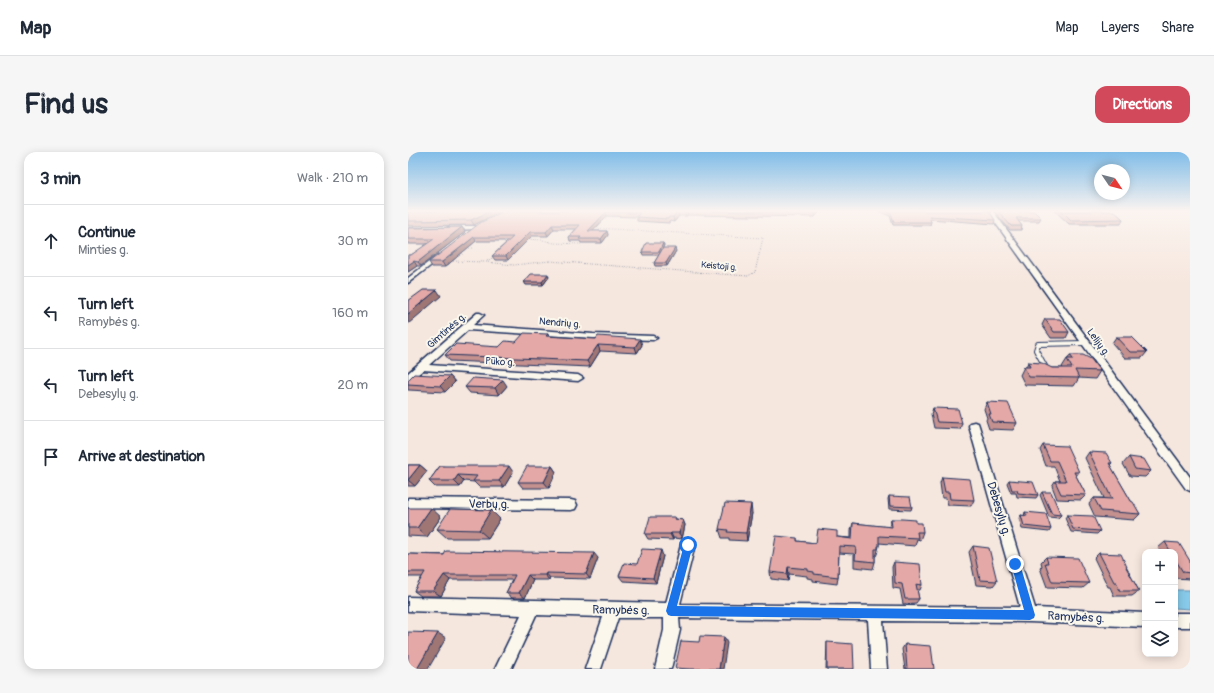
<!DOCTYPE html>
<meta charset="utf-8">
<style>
body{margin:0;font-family:Pangolin,sans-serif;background:#f6f6f7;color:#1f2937}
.controls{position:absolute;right:12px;bottom:12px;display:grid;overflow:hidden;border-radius:8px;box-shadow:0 2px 10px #0003}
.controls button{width:36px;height:36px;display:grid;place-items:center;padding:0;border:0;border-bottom:1px solid #e0e1e3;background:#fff;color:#1f2937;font:20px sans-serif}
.compass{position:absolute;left:686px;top:12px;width:36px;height:36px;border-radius:50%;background:#fff;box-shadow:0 2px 10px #0003;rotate:125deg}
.stop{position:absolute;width:12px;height:12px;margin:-9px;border:3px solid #1a73e8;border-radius:50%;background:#fff}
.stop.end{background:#1a73e8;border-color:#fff;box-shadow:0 1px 4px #0008}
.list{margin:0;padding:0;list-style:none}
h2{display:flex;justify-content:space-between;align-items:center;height:52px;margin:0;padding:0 16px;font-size:17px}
h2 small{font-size:13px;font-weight:400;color:#747a83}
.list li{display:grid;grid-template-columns:26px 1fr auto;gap:12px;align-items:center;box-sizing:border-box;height:72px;padding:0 16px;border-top:1px solid #e0e1e3}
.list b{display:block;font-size:15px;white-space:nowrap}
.list p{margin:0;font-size:13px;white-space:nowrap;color:#747a83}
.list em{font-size:13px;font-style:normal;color:#747a83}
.icon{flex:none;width:22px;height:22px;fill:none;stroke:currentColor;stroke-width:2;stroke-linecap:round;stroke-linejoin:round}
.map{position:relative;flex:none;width:782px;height:517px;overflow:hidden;border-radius:12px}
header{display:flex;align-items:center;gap:24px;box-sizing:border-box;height:56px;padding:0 20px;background:#fff;border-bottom:1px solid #e0e1e3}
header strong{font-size:19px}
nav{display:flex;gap:22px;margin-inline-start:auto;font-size:14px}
.intro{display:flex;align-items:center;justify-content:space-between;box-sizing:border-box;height:96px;padding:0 24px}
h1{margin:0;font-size:28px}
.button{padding:10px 18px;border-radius:12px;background:#d1495b;color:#fff;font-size:14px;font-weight:700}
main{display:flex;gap:24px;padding:0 24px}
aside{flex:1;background:#fff;border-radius:12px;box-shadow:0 2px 10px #0003}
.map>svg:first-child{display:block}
.water{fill:#87cae9;stroke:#5c8cb1}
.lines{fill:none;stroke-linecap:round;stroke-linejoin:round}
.service-casing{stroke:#1b2f5e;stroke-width:6}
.minor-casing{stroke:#1b2f5e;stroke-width:3}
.path{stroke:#1b2f5e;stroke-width:1;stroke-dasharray:0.5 2;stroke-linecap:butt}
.service{stroke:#fbf7ec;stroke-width:4}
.minor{fill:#fbf7ec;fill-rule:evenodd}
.wall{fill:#c4918f;stroke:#1b2f5e}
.shaded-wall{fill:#a07674;stroke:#1b2f5e}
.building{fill:#e4a9a6;stroke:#1b2f5e}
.route{fill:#1a73e8}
.labels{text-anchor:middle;stroke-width:4;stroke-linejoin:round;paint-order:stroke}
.far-street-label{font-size:9px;fill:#1b2f5e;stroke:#fbf7ec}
.street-label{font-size:10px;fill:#1b2f5e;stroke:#fbf7ec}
.near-street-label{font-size:12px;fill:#1b2f5e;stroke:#fbf7ec}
</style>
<header>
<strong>Map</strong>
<nav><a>Map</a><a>Layers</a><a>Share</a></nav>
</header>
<div class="intro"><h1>Find us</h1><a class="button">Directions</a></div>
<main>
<aside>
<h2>3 min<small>Walk · 210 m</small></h2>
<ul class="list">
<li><svg class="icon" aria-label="ahead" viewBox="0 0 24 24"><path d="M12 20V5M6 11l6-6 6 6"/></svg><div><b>Continue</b><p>Minties g.</p></div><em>30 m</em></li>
<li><svg class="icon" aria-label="left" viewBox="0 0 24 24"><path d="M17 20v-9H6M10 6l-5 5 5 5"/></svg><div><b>Turn left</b><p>Ramybės g.</p></div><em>160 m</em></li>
<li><svg class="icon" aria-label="left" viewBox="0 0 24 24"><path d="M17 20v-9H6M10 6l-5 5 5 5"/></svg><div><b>Turn left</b><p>Debesylų g.</p></div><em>20 m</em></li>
<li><svg class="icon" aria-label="arrive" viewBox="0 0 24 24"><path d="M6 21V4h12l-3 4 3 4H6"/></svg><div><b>Arrive at destination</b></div></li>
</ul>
</aside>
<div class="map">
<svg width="782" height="517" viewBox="0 0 782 517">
<rect width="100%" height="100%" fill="#f6e7de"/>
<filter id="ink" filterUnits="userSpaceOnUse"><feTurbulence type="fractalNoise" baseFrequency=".025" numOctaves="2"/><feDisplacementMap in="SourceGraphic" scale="8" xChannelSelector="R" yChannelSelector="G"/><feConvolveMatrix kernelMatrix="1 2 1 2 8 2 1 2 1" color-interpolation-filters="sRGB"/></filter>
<g filter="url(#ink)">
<!-- water -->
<path class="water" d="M767 438H782V457L767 456Z"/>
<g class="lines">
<defs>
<path id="service" d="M638 216 628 198 630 192 677 191"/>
<g id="minor">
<path d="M579 59H585L782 325V339L778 337Z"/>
<path d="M66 74 68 75V77L42 78 39 76 42 74Z"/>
<path d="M30 103 35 104 0 131V126Z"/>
<path d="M69 161H72L76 163 65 173 185 182 245 184 249 186 245 188 185 186 60 178 21 213 170 223 175 226 170 229 15 218 3 228 0 229V221Z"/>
<path d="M566 270 570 271 571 274 627 456 737 461V475L622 470 475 469 479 517H463L460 468 271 466 272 478 263 517H247L256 478V466H210L193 517H177L195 465 128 463 103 517H87L113 463 0 459V445L258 451 273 393 275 389 280 387 285 389 287 393 272 452 612 455 561 274 562 271Z"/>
<path d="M0 346 163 348 167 349 169 353 167 357 163 358 0 356Z"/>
<rect x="767" y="461" width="15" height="14"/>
</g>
</defs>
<!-- service casing -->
<use href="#service" class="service-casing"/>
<!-- minor casing -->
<use href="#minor" class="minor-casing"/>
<!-- path -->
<g class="path">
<path d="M118 87 135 88 146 91 173 92"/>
<path d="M67 90H72"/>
<path d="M59 96H65"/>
<path d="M52 102H57"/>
<path d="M43 109 78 110 106 113 142 109 340 124 347 120 355 86 187 76"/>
<path d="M79 109 88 104"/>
</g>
<!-- service -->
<use href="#service" class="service"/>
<!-- minor -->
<use href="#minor" class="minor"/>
</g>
<!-- wall -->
<g class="wall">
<path d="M0 59H93L66 73 0 74Z"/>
<path d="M96 59H412L407 65 280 63 278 64H271L266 70 262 69 261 71 229 69V65L199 64 185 79H199L200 83 194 91H173L172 89H162L161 85 168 77H146L140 84H124L100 108H87L84 104 100 89H68L37 115H24L21 110Z"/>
<path d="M470 59H581L587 68 586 72 522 67 523 70 522 73H485L482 64Z"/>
<path d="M586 59H626L633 66 631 69H610L614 74 613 78H602Z"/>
<path d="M647 59H706L715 67 713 72H661Z"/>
<path d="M54 75 57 80 13 114H9L0 120V103H3L20 92H0V76Z"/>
<path d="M255 91 256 93 254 97 268 99 259 114H247L246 111 251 103H235L234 100Z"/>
<path d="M141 125 135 133H118L116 130Z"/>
<path d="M637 167 661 180 658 186H643L634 173Z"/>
<path d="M140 182 141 185 234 193 229 201 192 199 182 215 42 209 37 203 91 195Z"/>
<path d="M708 185 739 200 734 206H717L704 191Z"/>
<path d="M662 203 692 219 687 227 671 226 666 234 617 233 612 223 616 215H618L620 210 644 216H655L654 215 659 207H660Z"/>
<path d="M42 224 47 230 37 240 1 238H0V228Z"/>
<path d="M99 234 91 243 62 241 57 235Z"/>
<path d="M579 250 609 271 605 278 581 277 578 268 579 266 576 257Z"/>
<path d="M525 256 554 271 552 277 526 276 523 262Z"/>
<path d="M635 293 671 320 668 324 678 343 673 348 649 347 644 334 647 329H652L646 314H638L632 298Z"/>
<path d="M681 300 704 311 702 313 723 349 732 362 726 368 687 365 681 352 686 346H696L677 306Z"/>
<path d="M721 305 743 319 737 325 722 324 715 312Z"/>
<path d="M0 313H12L19 319 7 334H0Z"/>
<path d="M32 314 105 320 96 335H71L66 330 56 329 52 335H27L21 329Z"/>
<path d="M144 314 148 320 141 336H115L110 330Z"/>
<path d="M534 325 566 348 563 354 540 353 538 346H534L532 331Z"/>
<path d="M601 328 630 343 628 346 609 345 608 341H603L599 331Z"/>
<path d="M634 340 653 363 650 366 641 365 632 343Z"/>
<path d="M481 344 504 355 503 358 481 357 480 347Z"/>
<path d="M0 356 33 365 19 385 0 384Z"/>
<path d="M617 360 643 377 641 380 614 377 611 366 613 363 616 364Z"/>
<path d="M344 361 339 389 321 388V386H314L311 377Z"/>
<path d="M659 363 692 379 689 382 663 380 657 366Z"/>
<path d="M267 365 268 367 275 368 277 373 274 387 265 386V388L240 387 237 382Z"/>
<path d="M92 367 80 386H39L29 377Z"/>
<path d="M483 367 508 371 515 380 512 388 509 387 507 394 471 391V394L469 402 468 404H467V410L465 417 446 415V402L431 401 430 425 429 432 405 429V427L399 426V424L381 422 380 429 363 427 362 420 389 386V389L408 391 429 385 443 386V378L445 371 481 375Z"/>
<path d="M757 390 782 409V427H781L767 426V400H753L750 396Z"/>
<path d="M565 394 589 429 585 434 568 433 561 400Z"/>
<path d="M691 401 719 415H718L731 439 724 444H706L702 435H700L686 406Z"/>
<path d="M0 402 190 406 182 427 142 426 141 428H125L117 446H104L98 441 104 428H42L33 444H13L6 439 14 425H0Z"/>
<path d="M255 404 248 431 215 429 211 424 229 412Z"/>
<path d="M638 405 681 431 675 436 639 435 632 416 634 414 633 410Z"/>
<path d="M486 410 514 433 512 438H509L511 447 508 451 495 452 492 437 485 436 484 415Z"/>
<path d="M419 490 446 517H418Z"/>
<path d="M497 492 526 517H497L494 497Z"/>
</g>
<!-- shaded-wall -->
<g class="shaded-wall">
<path d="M82 59H93L66 73 63 68Z"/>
<path d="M279 59 280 63 278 64 277 60Z"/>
<path d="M409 59H412L407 65V61Z"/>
<path d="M198 60 199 64 181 83 180 79Z"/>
<path d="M270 60 271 64 266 70 265 65Z"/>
<path d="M144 73 146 77 140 84 138 80Z"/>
<path d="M54 75 57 80 13 114 10 110Z"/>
<path d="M199 79 200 83 194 91 193 87Z"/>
<path d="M122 80 124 84 100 108 98 104Z"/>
<path d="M66 85 68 89 37 115 34 110Z"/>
<path d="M255 91 256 93 252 103 251 100Z"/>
<path d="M267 96 268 99 259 114 258 111Z"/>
<path d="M6 109 9 114 0 120V113Z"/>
<path d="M140 122 141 125 135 133 134 130Z"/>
<path d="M29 138 33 144 0 172V162Z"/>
<path d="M232 187 234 193 229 201 227 195Z"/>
<path d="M190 193 192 199 182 215 179 209Z"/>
<path d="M42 224 47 230 37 240 32 234Z"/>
<path d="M95 228 99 234 91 243 87 236Z"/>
<path d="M12 313 19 319 7 334 0 328Z"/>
<path d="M101 314 105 320 96 335 91 329Z"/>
<path d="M144 314 148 320 141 336 136 330Z"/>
<path d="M50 323 56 329 52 335 46 329Z"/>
<path d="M343 352 344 361 339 389 338 381Z"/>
<path d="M23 356 33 365 19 385 9 376Z"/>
<path d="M83 358 92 367 80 386 71 378Z"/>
<path d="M275 368 277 373 274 387 271 381Z"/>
<path d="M263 381 265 386V388L262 382Z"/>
<path d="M253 398 255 404 248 431 245 426Z"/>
<path d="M186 401 190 406 182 427 178 422Z"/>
<path d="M380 415 381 422 380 429 379 422Z"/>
<path d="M138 421 142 426 141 428 137 423Z"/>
<path d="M36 423 42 428 33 444 25 439Z"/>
<path d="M120 423 125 428 117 446 111 441Z"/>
<path d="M30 481 38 486 20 517H9Z"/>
<path d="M316 485 319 491 315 517H311Z"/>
</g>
<!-- building -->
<g class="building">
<path d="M30 59H82L63 68 0 69V60Z"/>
<path d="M96 59H279L277 60H270L265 65H261L260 67 228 65 232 61 198 60 180 79H199L193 87H171L173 85H161L172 73H144L138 80H122L98 104H84L105 85H66L34 110H21L72 71Z"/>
<path d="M300 59H409L407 61Z"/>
<path d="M478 59H581L587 68 521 64 523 70H486L483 61Z"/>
<path d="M590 59H626L633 66H608L614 74H603Z"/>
<path d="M654 59H706L715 67 663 68Z"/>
<path d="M54 75 10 110 6 109 0 113V103H3L26 87H0V76Z"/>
<path d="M238 91H255L251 100H234Z"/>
<path d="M255 96H267L258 111H246Z"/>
<path d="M123 122H140L134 130H116Z"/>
<path d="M15 138H29L0 162V149Z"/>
<path d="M637 167H652L661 180H646Z"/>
<path d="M116 181 140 182 138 184 188 187 190 184 232 187 227 195 190 193 179 209 37 203 48 192 91 195 97 189 108 190Z"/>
<path d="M708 185H724L739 200H722Z"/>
<path d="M662 203H675L683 207 692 219 667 218 671 226 621 225 616 215H622L620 210 634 211 644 216H664L659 207H665Z"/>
<path d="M6 222 42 224 32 234 0 232V228Z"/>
<path d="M65 226 95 228 87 236 57 235Z"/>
<path d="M579 250 600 251 609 271 584 270 581 262H583Z"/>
<path d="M525 256 550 257 554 271 529 270Z"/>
<path d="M635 293 659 294 671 320H666L678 343 653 342 647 329H658L649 309H642Z"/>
<path d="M681 300 698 301 704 311H701L723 349 725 350 732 362 693 359 686 346 704 347Z"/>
<path d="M721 305 736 307 743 319 727 317Z"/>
<path d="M0 313H12L0 328Z"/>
<path d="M32 314H101L91 329H65L69 324 50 323 46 329H21Z"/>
<path d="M119 314H144L136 330H110Z"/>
<path d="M534 325 562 327 566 348 542 347 541 340H537Z"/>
<path d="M601 328 625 330 630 343 610 341 609 338H604Z"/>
<path d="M634 340H643L653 363 644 362Z"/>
<path d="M481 344 502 345 504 355 482 354Z"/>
<path d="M317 351 343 352 338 381 319 380 320 378 311 377Z"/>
<path d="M0 356H23L9 376H0Z"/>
<path d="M42 357 83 358 71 378 29 377Z"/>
<path d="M617 360 638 362 643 377 616 374 613 363 619 364Z"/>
<path d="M659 363 685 364 692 379 665 377Z"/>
<path d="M242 365H267L266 367 275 368 271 381H263L262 382H237Z"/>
<path d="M483 367H494L508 368V371H514L515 380H509L510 386 471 384V394H470V397H467V410L447 408 448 395 431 394 430 425 406 422V420L400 419V417L380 415 379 422 362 420 368 384 389 386V389L408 391 410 377 429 379V385L444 387 445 371 484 375Z"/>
<path d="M757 390 771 391 782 409V421L775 420 767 407V400H763Z"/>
<path d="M565 394 581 396 589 429 572 428Z"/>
<path d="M234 397 253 398 245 426 211 424 216 411 229 412Z"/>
<path d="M38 399 186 401 178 422 138 421 137 423H120L111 441H98L107 423H36L25 439H6L17 420H0V402L36 403Z"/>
<path d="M691 401 713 402 719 415H718L731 439H712L708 430H706Z"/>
<path d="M638 405 670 406 681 431 644 430 637 411H640Z"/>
<path d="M486 410 512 412 514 433 508 432 511 447H497L494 432 487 431Z"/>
<path d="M0 480 30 481 9 517H0Z"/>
<path d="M292 484 316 485 311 517H282L267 516 273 489 291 490Z"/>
<path d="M419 490 445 492 446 517H419Z"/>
<path d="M497 492 523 494 526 517H499Z"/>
</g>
</g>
<!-- sky -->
<linearGradient id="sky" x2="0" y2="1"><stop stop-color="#81bde8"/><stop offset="0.45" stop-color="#fbf4f0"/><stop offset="1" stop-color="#fbf4f0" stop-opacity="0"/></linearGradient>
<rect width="782" height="131" fill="url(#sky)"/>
<!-- route -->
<path class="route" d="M280 389 284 390 285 393 269 454 616 458 603 412 604 409 607 408 610 409 612 412 627 463 626 466 622 468 263 464 260 463 258 459 276 393 277 390Z"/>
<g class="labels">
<!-- far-street labels -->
<g class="far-street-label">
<text transform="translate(311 114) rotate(5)" y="3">Keistoji g.</text>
</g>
<!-- street labels -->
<g class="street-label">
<text transform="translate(152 170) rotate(5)" y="4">Nendrių g.</text>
<text transform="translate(38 178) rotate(-41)" y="4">Gimtinės g.</text>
<text transform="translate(691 190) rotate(54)" y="4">Lelijų g.</text>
<text transform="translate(92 209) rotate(4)" y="4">Pūko g.</text>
</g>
<!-- near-street labels -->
<g class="near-street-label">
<text transform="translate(81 352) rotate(1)" y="4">Verbų g.</text>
<text transform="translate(591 357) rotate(73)" y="4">Debesylų g.</text>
<text transform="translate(213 458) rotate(1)" y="4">Ramybės g.</text>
<text transform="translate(668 465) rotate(3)" y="4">Ramybės g.</text>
</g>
</g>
</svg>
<div class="controls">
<button>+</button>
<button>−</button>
<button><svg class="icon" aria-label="layers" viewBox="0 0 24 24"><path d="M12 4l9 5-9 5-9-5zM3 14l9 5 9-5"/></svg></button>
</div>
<svg class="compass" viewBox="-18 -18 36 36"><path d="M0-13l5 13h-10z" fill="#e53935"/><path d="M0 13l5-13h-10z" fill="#747a83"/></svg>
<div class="stop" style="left:280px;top:393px"></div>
<div class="stop end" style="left:607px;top:412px"></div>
</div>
</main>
